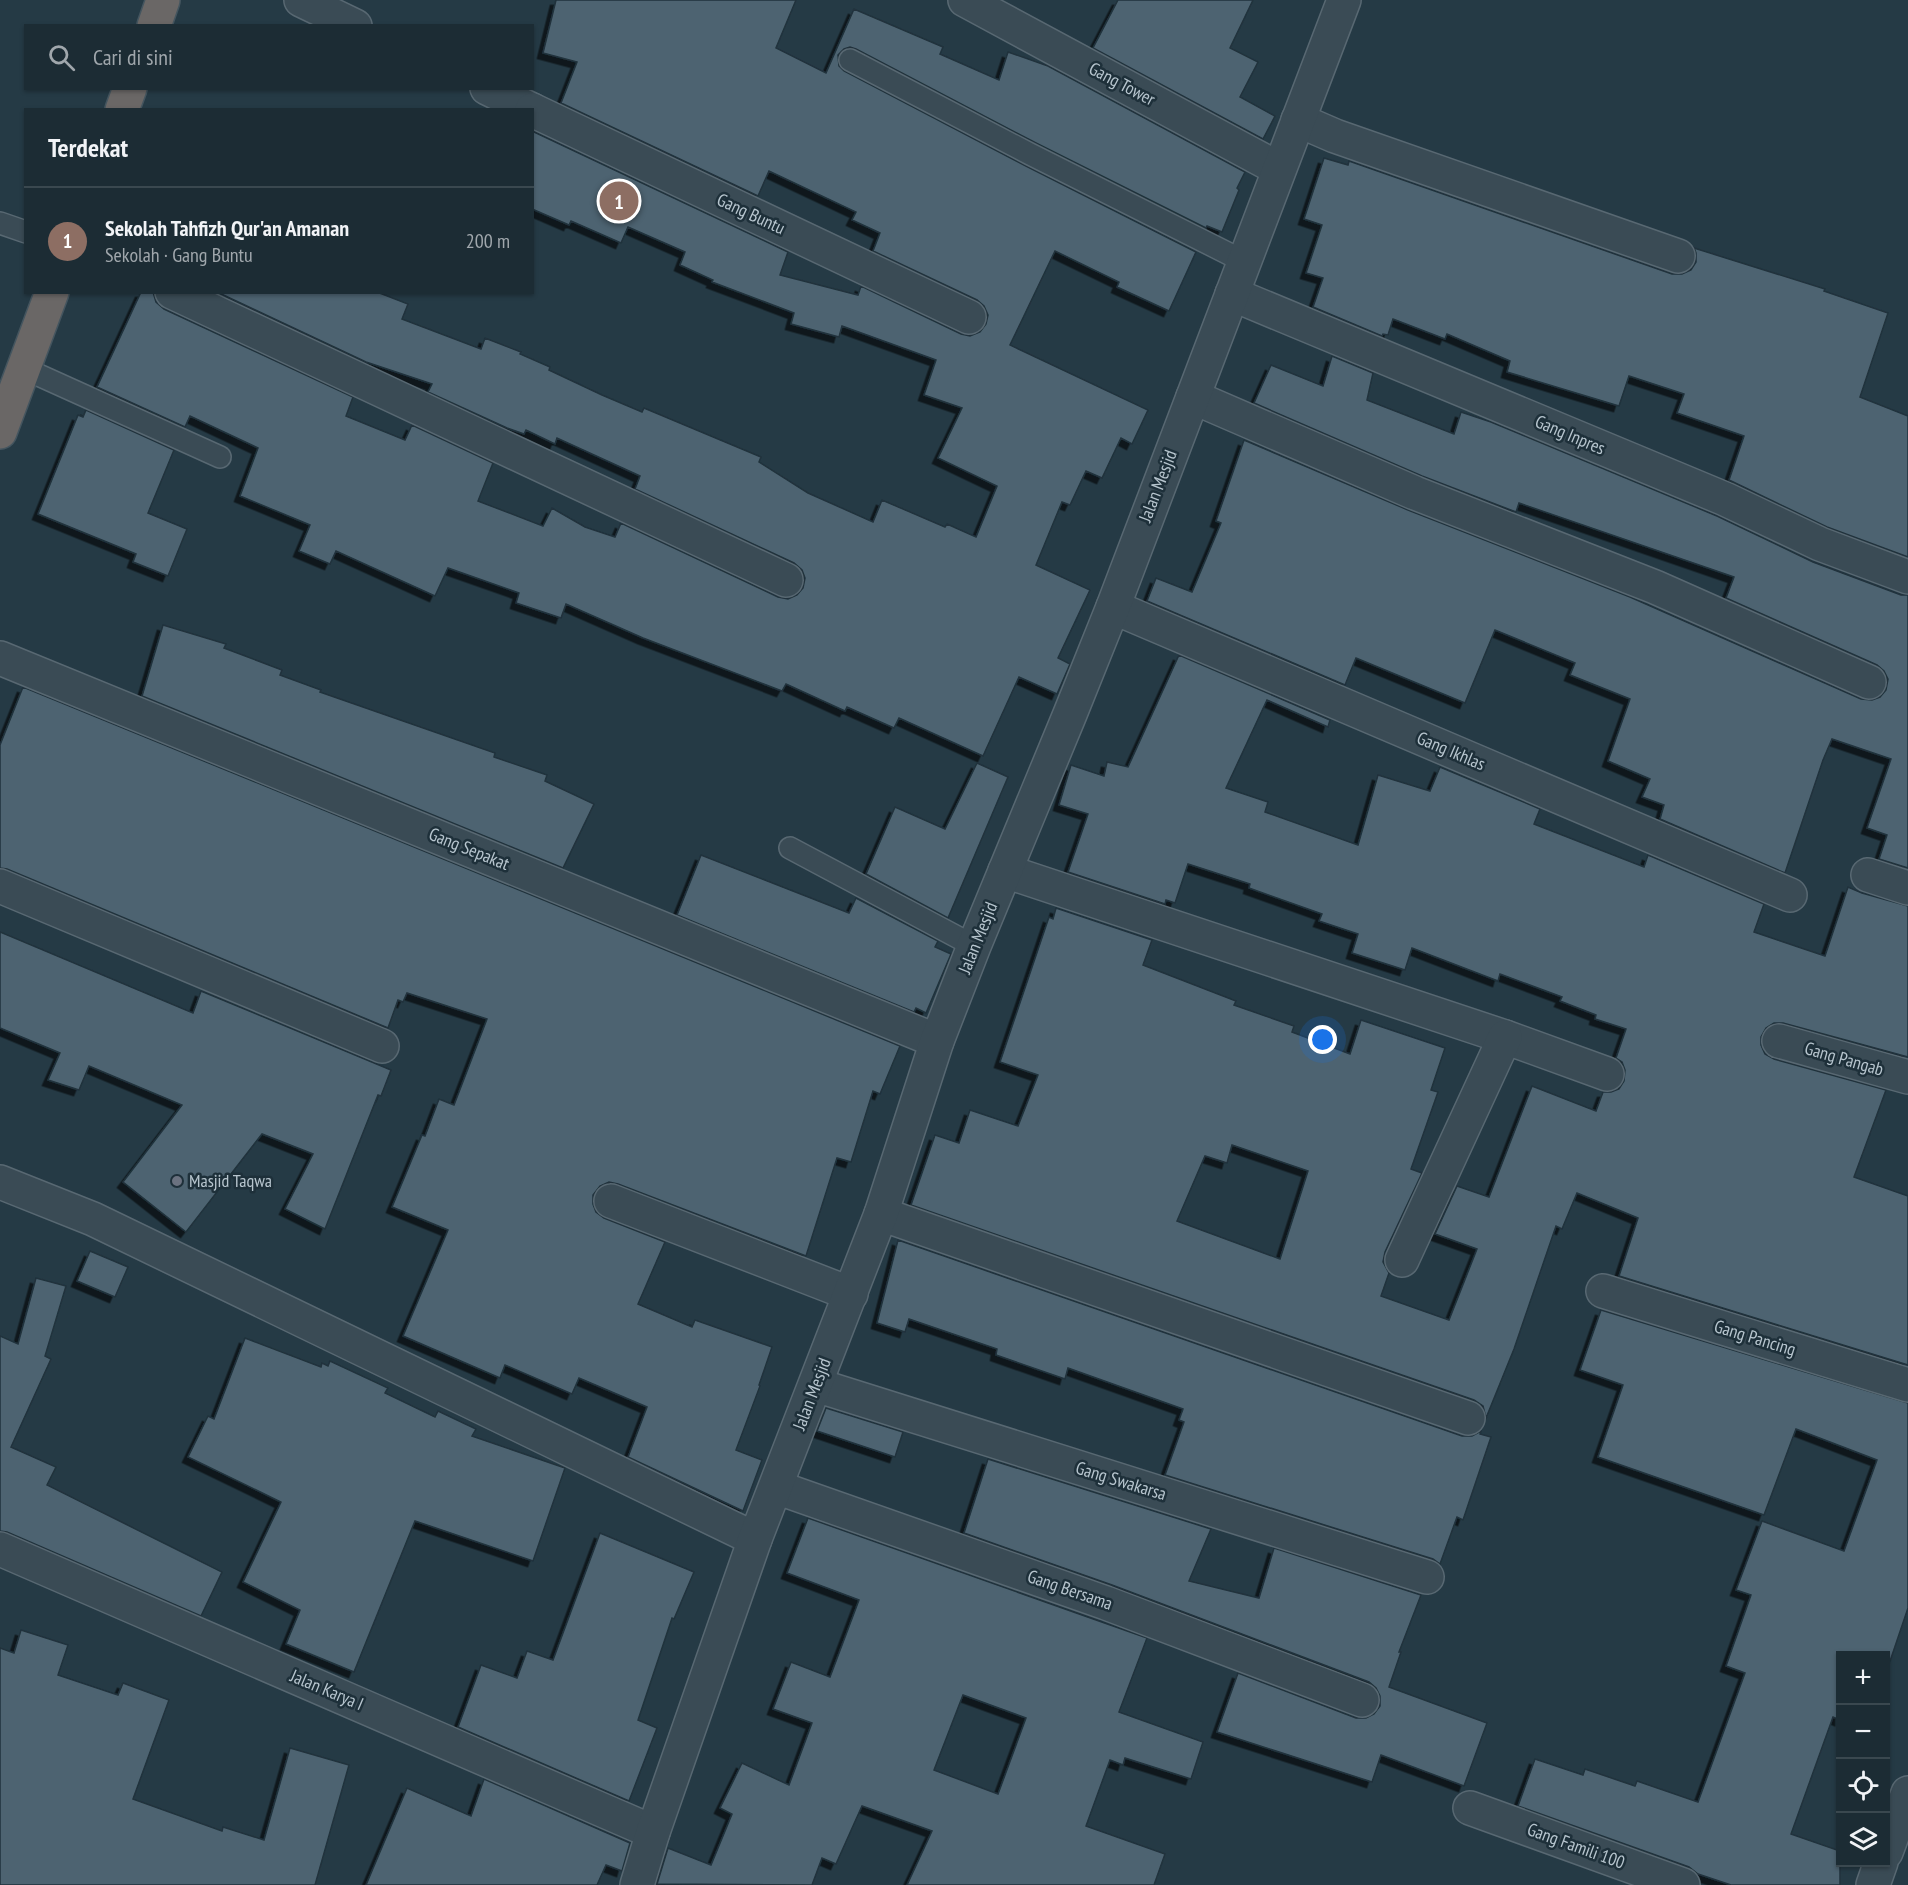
<!DOCTYPE html>
<html lang="id">
<meta charset="utf-8">
<style>
body{margin:0;font-family:"PT Sans Narrow",sans-serif;background:#25343c;color:#f1f3f6}
.controls{position:absolute;right:18px;bottom:18px;display:grid;overflow:hidden;border-radius:0px;box-shadow:0 2px 4px #0004}
.controls button{width:54px;height:54px;display:grid;place-items:center;padding:0;border:0;border-bottom:2px solid #3a484f;background:#1c2c34;color:#f1f3f6;font:30px sans-serif}
.you{position:absolute;left:1323px;top:1040px;width:21px;height:21px;margin:-15px;border:4px solid #fff;border-radius:50%;background:#1a73e8;box-shadow:0 0 0 9px #1a73e833}
.badge{display:grid;place-items:center;width:39px;height:39px;border-radius:50%;background:#8abfa5;color:#fff;font-size:20px;font-weight:700}
.pin{position:absolute;translate:-50% -50%;border:3px solid #fff;box-shadow:0 2px 6px #0006}
.list{margin:0;padding:0;list-style:none}
h2{display:flex;justify-content:space-between;align-items:center;height:78px;margin:0;padding:0 24px;font-size:26px}
h2 small{font-size:20px;font-weight:400;color:#a0a7ac}
.list li{display:grid;grid-template-columns:39px 1fr auto;gap:18px;align-items:center;box-sizing:border-box;height:108px;padding:0 24px;border-top:2px solid #3a484f}
.list b{display:block;font-size:22px;white-space:nowrap}
.list p{margin:0;font-size:20px;white-space:nowrap;color:#a0a7ac}
.list em{font-size:20px;font-style:normal;color:#a0a7ac}
.icon{flex:none;width:33px;height:33px;fill:none;stroke:currentColor;stroke-width:2;stroke-linecap:round;stroke-linejoin:round}
.map{position:relative;flex:none;width:1908px;height:1885px;overflow:hidden}
.search{position:absolute;background:#1c2c34;box-shadow:0 2px 4px #0004;left:24px;top:24px;width:510px;height:66px;display:flex;align-items:center;gap:15px;box-sizing:border-box;padding:0 21px;border-radius:0px;color:#a0a7ac;font-size:22px}
.panel{position:absolute;background:#1c2c34;box-shadow:0 2px 4px #0004;left:24px;top:108px;width:510px;height:186px;border-radius:0px}
.map>svg:first-child{display:block}
.building{fill:#4d6471;stroke:#20323c;stroke-width:1.5;fill-rule:evenodd;filter:url(#shadow)}
.lines{fill:none;stroke-linecap:round;stroke-linejoin:round}
.service-casing{stroke:#586872;stroke-width:24}
.minor-casing{stroke:#586872;stroke-width:36}
.trunk-casing{stroke:#44555f;stroke-width:36}
.service{stroke:#3a4b55;stroke-width:21}
.minor{stroke:#3a4b55;stroke-width:33}
.trunk{stroke:#6a6766;stroke-width:33}
.worship-dot{fill:#6b7280;stroke:#1e303a;stroke-width:2}
.labels{text-anchor:middle;stroke-width:5;stroke-linejoin:round;paint-order:stroke}
.street-label{font-size:18px;fill:#b7c5ce;stroke:#1e303a}
.poi-label{font-size:18px;fill:#b7c5ce;stroke:#1e303a;text-anchor:start}
</style>
<div class="map">
<svg width="1908" height="1885" viewBox="0 0 1908 1885">
<defs>
<filter id="shadow"><feDropShadow dx="-5.5" dy="5.5" stdDeviation="0" flood-color="#0009"/></filter>
</defs>
<rect width="100%" height="100%" fill="#253a45"/>
<!-- building -->
<g class="building">
<path d="M556 0H796L776 48 826 73 854 9 943 47 940 54 999 80 1008 52 1048 66 1245 172 1237 188 1239 190 1222 232 1207 226 1206 228 1036 143 856 49 850 47 844 49 838 55 839 66 844 71 1024 165 1196 252 1169 311 1117 287 1119 282 1055 251 1010 345 1148 410 1132 444 1121 438 1102 478 1086 471 1070 505 1062 502 1036 565 1090 590 1058 658 1070 664 1057 694 1019 677 983 756 899 718 894 728 847 707 845 711 786 684 782 691 643 638 566 604 561 618 516 603 519 593 448 568 435 596 336 551 330 564 299 551 310 525 240 496 258 448 190 416 185 427 97 387 141 292H153L156 302 164 309 353 397 346 416 405 440 412 425 493 463 478 501 543 526 552 508 585 527 615 537 621 523 778 597 788 599 797 595 803 588 805 578 802 570 794 563 635 489 640 476 557 438 555 444 526 430 524 434 507 428 428 392 432 384 366 362 217 292H377L408 304 402 319 481 349 485 338 521 352 520 354 550 367 549 370 602 395 642 412 644 408 761 457 759 462 808 493 873 522 882 500 945 527 947 524 976 537 997 486 938 458 962 408 924 395 936 360 842 326 839 337 791 324 794 313 712 282 713 280 680 265 685 252 628 227 621 243 571 221 569 225 532 209V131L788 252 780 275 858 295 861 286 961 334 970 336 980 332 986 324 988 315 984 306 977 300 873 251 880 233 852 220 856 212 769 171 758 196 561 103 577 62 543 53Z"/>
<path d="M1118 0H1253L1230 48 1258 62 1240 97 1275 116 1263 139 1093 48Z"/>
<path d="M1324 158 1348 165 1349 161 1672 274H1682L1691 270 1696 262V253L1694 248 1825 289 1824 291 1888 313 1860 397 1908 416V557L1827 527 1729 480 1744 436 1677 413 1684 394 1629 376 1619 406 1507 372 1510 361 1447 334 1445 339 1393 319 1388 335 1383 334 1382 336 1313 307 1323 278 1306 273 1322 225 1304 219Z"/>
<path d="M1332 356 1373 373 1367 400 1454 434 1461 412 1491 422 1717 516 1813 562 1901 595H1908V868L1879 859 1887 835 1867 828 1891 759 1832 739 1823 760 1785 873 1660 819 1664 805 1642 797 1650 779 1608 761 1630 699 1570 675 1575 663 1495 630 1465 703 1356 658 1345 685 1147 601 1156 578 1192 592 1221 523 1216 521 1244 440 1408 510 1630 597 1861 699 1872 700 1880 697 1886 690 1888 679 1884 671 1877 665 1726 598 1734 577 1519 503 1516 512 1422 476 1254 403 1271 365 1323 386Z"/>
<path d="M86 410 174 450 148 513 187 529 168 576 133 562 136 554 38 514 78 415 83 417Z"/>
<path d="M163 625 226 644 224 648 282 670 280 675 321 690 320 692 495 753 494 757 547 775 545 781 594 804 563 868 142 696Z"/>
<path d="M1179 655 1330 720 1328 727 1267 700 1226 788 1268 802 1265 812 1358 845 1378 775 1430 791 1440 767 1540 809 1534 824 1644 867 1648 855 1764 904 1754 932 1825 956 1848 887 1862 893 1908 906V1057L1783 1023H1774L1766 1028 1761 1037V1045L1765 1054 1774 1059 1886 1090 1854 1177 1908 1196V1365L1619 1276 1638 1218 1577 1193 1562 1229 1556 1226 1514 1349 1486 1418 1483 1406 1474 1400 911 1205 935 1135 959 1143 970 1110 1018 1126 1038 1075 1000 1062 1049 917 1053 919 1056 908 1152 940 1143 965 1236 1001 1234 1005 1294 1026 1292 1032 1350 1054 1361 1020 1445 1048 1431 1090 1438 1092 1411 1169 1422 1173 1385 1252 1383 1262 1389 1273 1381 1296 1449 1320 1477 1249 1435 1234 1457 1186 1489 1197 1532 1086 1596 1111 1603 1092H1611L1619 1089 1624 1081 1625 1070 1622 1062 1616 1058 1626 1029 1595 1019 1596 1015 1560 1001 1562 997 1500 974 1498 981 1412 948 1405 970 1352 953 1358 934 1319 921 1322 914 1249 888 1250 884 1188 864 1175 903 1166 900 1165 904 1068 872 1088 814 1059 805 1071 765 1104 776 1107 762 1128 767ZM1232 1145 1308 1171 1280 1259 1177 1221 1205 1156 1227 1163Z"/>
<path d="M23 687 900 1046 880 1094 873 1091 851 1162 837 1158 806 1256 618 1184 609 1182 600 1186 593 1195V1204L596 1212 604 1218 665 1242 638 1304 692 1327 695 1320 772 1347 759 1385 760 1386 736 1450 762 1460 743 1511 628 1457 647 1407 579 1378 572 1394 505 1365 500 1378 403 1336 448 1230 392 1207 422 1135 425 1136 439 1099 454 1105 487 1019 407 993 403 1002 398 1000 388 1028 7 869 0 868V745Z"/>
<path d="M977 763 1008 777 948 918 866 874 895 807 945 829Z"/>
<path d="M701 855 849 913 856 898 938 941 935 947 951 954 926 1013 916 1008 914 1012 677 915Z"/>
<path d="M0 932 193 1013 201 991 391 1070 381 1096 378 1095 325 1229 285 1209 313 1154 262 1134 186 1232 123 1182 182 1105 89 1066 79 1090 48 1080 60 1053 0 1028Z"/>
<path d="M898 1240 1462 1436H1472L1481 1431 1480 1434 1491 1437 1463 1520 1457 1517 1440 1564 1433 1559 1165 1475 1184 1422 1179 1420 1183 1409 1068 1368 1065 1379 996 1355 997 1349 909 1319 905 1332 877 1323Z"/>
<path d="M90 1251 128 1267 115 1297 77 1281Z"/>
<path d="M36 1278 66 1286 45 1356 51 1359 11 1447 56 1467 47 1485 222 1572 201 1616 7 1532 0 1531V1336L18 1344Z"/>
<path d="M1601 1310 1908 1403V1608L1886 1673V1656H1840V1720L1833 1717 1791 1834 1840 1851V1885H1731L1698 1874 1689 1867 1518 1806 1535 1759 1583 1775 1585 1769 1635 1786 1637 1781 1698 1802 1745 1673 1726 1666 1751 1595 1736 1590 1762 1521 1844 1551 1877 1460 1796 1429 1764 1515 1598 1457 1623 1385 1580 1370Z"/>
<path d="M245 1338 321 1367 322 1363 328 1366 330 1361 388 1388 385 1393 435 1417 438 1411 476 1429 472 1436 565 1468 533 1561 415 1521 354 1672 286 1644 300 1610 243 1582 281 1502 188 1457 208 1416 214 1419Z"/>
<path d="M826 1408 903 1432 895 1457 817 1431Z"/>
<path d="M988 1459 1211 1529 1189 1581 1259 1598 1274 1548 1421 1595 1399 1652H1401L1389 1687 1487 1723 1464 1786 1381 1755 1372 1782 1217 1732 1238 1673 1356 1718H1366L1374 1714 1380 1706V1696L1376 1688 1369 1682 1112 1585 964 1533Z"/>
<path d="M808 1518 1147 1638 1119 1712 1203 1742 1191 1779 1125 1758 1123 1765 1110 1760 1086 1826 1165 1854 1154 1885H907L932 1831 862 1806 836 1864 822 1858 812 1885 657 1884 668 1848 711 1865 732 1814 720 1808 742 1763 789 1785 812 1723 773 1709 791 1662 830 1677 859 1600 787 1573ZM963 1695 1026 1718 998 1794 934 1770Z"/>
<path d="M600 1533 694 1572 674 1619 672 1618 638 1720 657 1728 629 1801 458 1727 481 1665 517 1678 527 1651 553 1660Z"/>
<path d="M21 1630 68 1645 58 1675 118 1695 123 1683 169 1700 133 1799 222 1831 223 1827 264 1840 290 1748 349 1765 315 1885H0V1648L14 1653Z"/>
<path d="M484 1779 630 1843 622 1871 606 1865 597 1885H366L407 1788 471 1816Z"/>
</g>
<g class="lines">
<defs>
<g id="service">
<path d="M850 60 1030 154 1243 261"/>
<path d="M0 223 26 232"/>
<path d="M23 368 220 457"/>
<path d="M790 848 974 946"/>
</g>
<g id="minor">
<path d="M301 0 355 26"/>
<path d="M965 0 1279 169"/>
<path d="M487 88 532 110"/>
<path d="M532 110 969 317"/>
<path d="M1298 120 1335 136 1678 256"/>
<path d="M172 292 786 580"/>
<path d="M1232 294 1725 499 1820 544 1908 577"/>
<path d="M1193 397 1415 493 1655 587 1869 682"/>
<path d="M1113 607 1790 895"/>
<path d="M0 658 937 1041"/>
<path d="M1005 871 1505 1037 1607 1074"/>
<path d="M1868 875 1908 888"/>
<path d="M0 886 382 1046"/>
<path d="M1779 1041 1908 1077"/>
<path d="M0 1182 93 1219 755 1539"/>
<path d="M611 1201 851 1294"/>
<path d="M881 1214 1468 1418"/>
<path d="M1402 1260 1505 1037"/>
<path d="M1603 1291 1908 1385"/>
<path d="M816 1385 1427 1577"/>
<path d="M776 1487 1106 1603 1362 1700"/>
<path d="M0 1549 653 1832"/>
<path d="M1470 1808 1683 1885"/>
<path d="M1886 1852 1908 1793"/>
<path d="M637 1885 653 1832 755 1539 881 1214 937 1041 974 946 1070 714 1113 607 1344 0"/>
<path d="M1873 1885 1881 1862"/>
</g>
<g id="trunk">
<path d="M154 26 163 0"/>
<path d="M122 110 130 88"/>
<path d="M0 432 52 292"/>
</g>
</defs>
<!-- service casing -->
<use href="#service" class="service-casing"/>
<!-- minor casing -->
<use href="#minor" class="minor-casing"/>
<!-- trunk casing -->
<use href="#trunk" class="trunk-casing"/>
<!-- service -->
<use href="#service" class="service"/>
<!-- minor -->
<use href="#minor" class="minor"/>
<!-- trunk -->
<use href="#trunk" class="trunk"/>
</g>
<!-- markers -->
<circle class="worship-dot" cx="177" cy="1181" r="6"/>
<g class="labels">
<!-- street labels -->
<g class="street-label">
<text transform="translate(1122 84) rotate(28)" y="6">Gang Tower</text>
<text transform="translate(751 214) rotate(25)" y="6">Gang Buntu</text>
<text transform="translate(1570 435) rotate(23)" y="6">Gang Inpres</text>
<text transform="translate(1158 486) rotate(-69)" y="6">Jalan Mesjid</text>
<text transform="translate(1451 751) rotate(23)" y="6">Gang Ikhlas</text>
<text transform="translate(469 849) rotate(22)" y="6">Gang Sepakat</text>
<text transform="translate(978 938) rotate(-68)" y="6">Jalan Mesjid</text>
<text transform="translate(1844 1059) rotate(16)" y="6">Gang Pangab</text>
<text transform="translate(1755 1338) rotate(17)" y="6">Gang Pancing</text>
<text transform="translate(812 1394) rotate(-69)" y="6">Jalan Mesjid</text>
<text transform="translate(1121 1481) rotate(17)" y="6">Gang Swakarsa</text>
<text transform="translate(1070 1590) rotate(19)" y="6">Gang Bersama</text>
<text transform="translate(327 1690) rotate(23)" y="6">Jalan Karya I</text>
<text transform="translate(1576 1846) rotate(20)" y="6">Gang Famili 100</text>
</g>
<!-- poi labels -->
<g class="poi-label">
<text x="189" y="1187">Masjid Taqwa</text>
</g>
</g>
</svg>
<div class="controls">
<button>+</button>
<button>−</button>
<button><svg class="icon" aria-label="locate" viewBox="0 0 24 24"><circle cx="12" cy="12" r="6"/><path d="M12 2v4M12 18v4M2 12h4M18 12h4"/></svg></button>
<button><svg class="icon" aria-label="layers" viewBox="0 0 24 24"><path d="M12 4l9 5-9 5-9-5zM3 14l9 5 9-5"/></svg></button>
</div>
<div class="you"></div>
<div class="pin badge" style="left:619px;top:201px;background:#8d6e63">1</div>
<div class="search"><svg class="icon" aria-label="search" viewBox="0 0 24 24"><circle cx="10" cy="10" r="6"/><path d="M15 15l6 6"/></svg>Cari di sini</div>
<section class="panel">
<h2>Terdekat<small></small></h2>
<ul class="list">
<li><span class="badge" style="background:#8d6e63">1</span><div><b>Sekolah Tahfizh Qur'an Amanan</b><p>Sekolah · Gang Buntu</p></div><em>200 m</em></li>
</ul>
</section>
</div>
